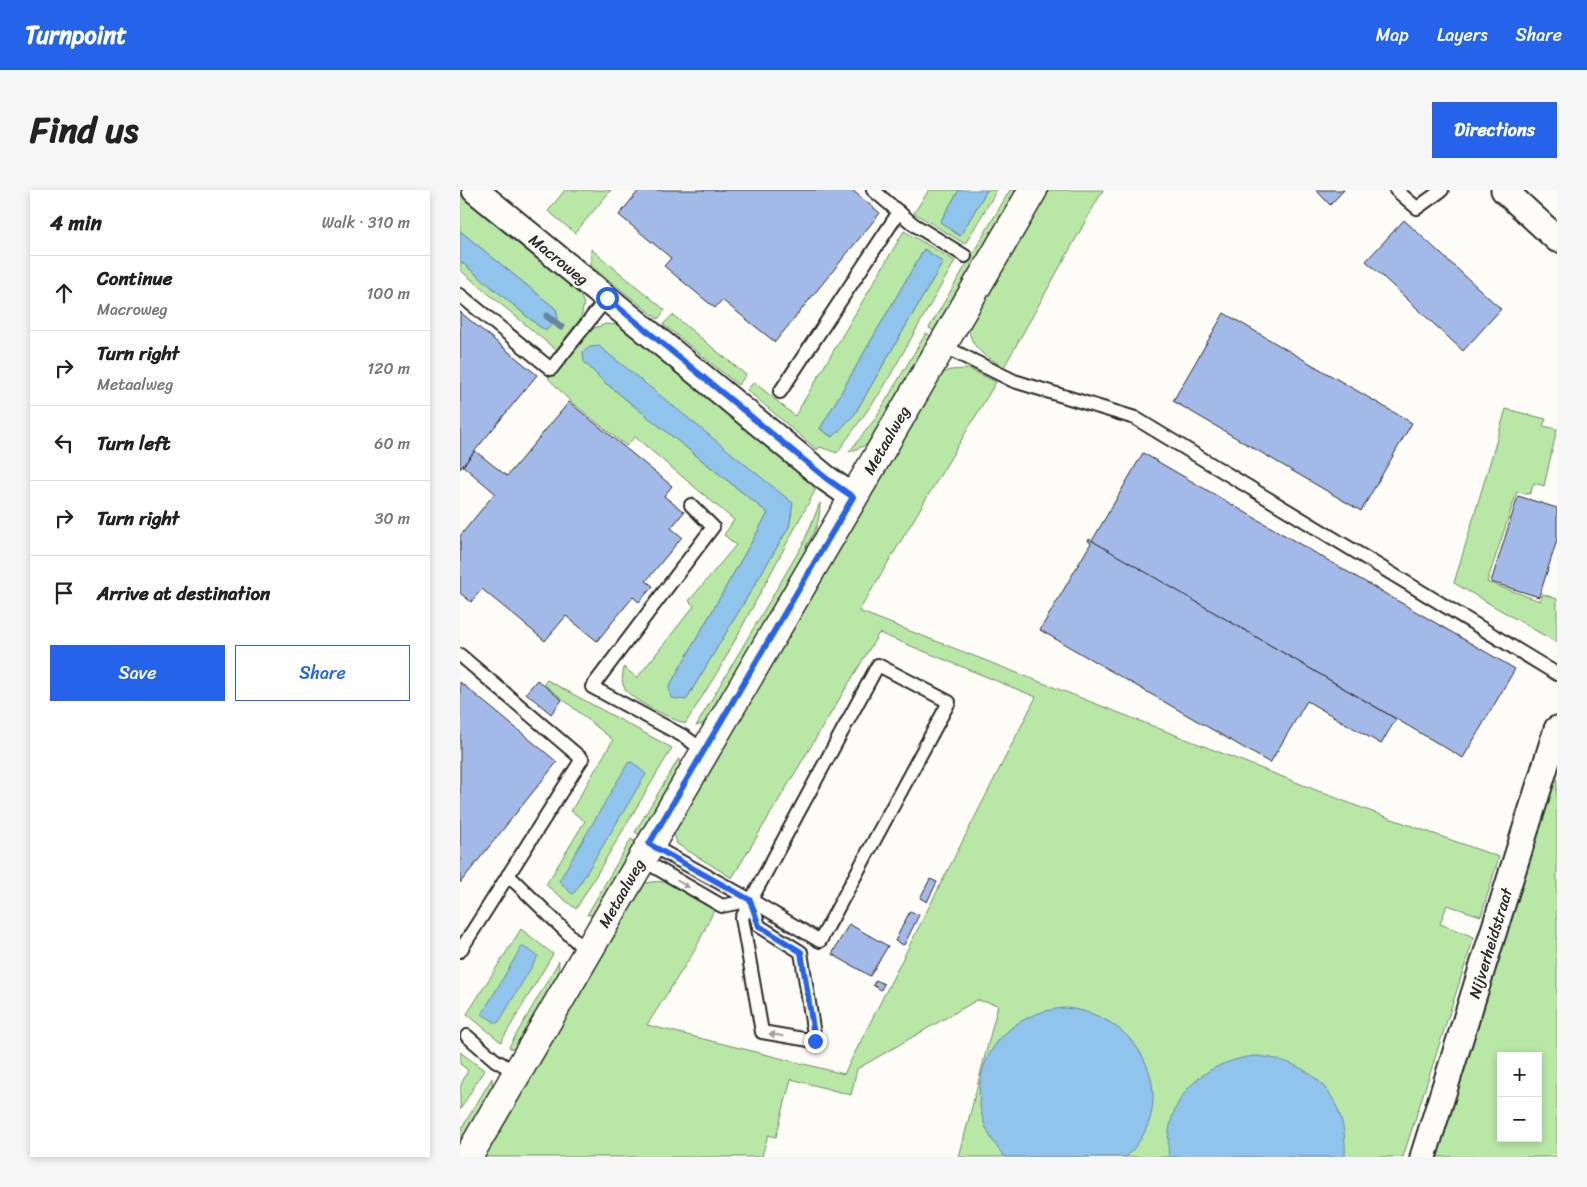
<!DOCTYPE html>
<meta charset="utf-8">
<style>
body{margin:0;font-family:Sriracha,sans-serif;background:#f6f6f6;color:#222}
.controls{position:absolute;right:15px;bottom:15px;display:grid;overflow:hidden;border-radius:0px;box-shadow:0 2px 8px #0003}
.controls button{width:45px;height:45px;display:grid;place-items:center;padding:0;border:0;border-bottom:1px solid #e0e0e0;background:#fff;color:#222;font:25px sans-serif}
.stop{position:absolute;width:15px;height:15px;margin:-11px;border:4px solid #2563eb;border-radius:50%;background:#fff}
.stop.end{background:#2563eb;border-color:#fff;box-shadow:0 1px 5px #0008}
.list{margin:0;padding:0;list-style:none}
h2{display:flex;justify-content:space-between;align-items:center;height:65px;margin:0;padding:0 20px;font-size:21px}
h2 small{font-size:16px;font-weight:400;color:#767676}
.list li{display:grid;grid-template-columns:32px 1fr auto;gap:15px;align-items:center;box-sizing:border-box;height:75px;padding:0 20px;border-top:1px solid #e0e0e0}
.list b{display:block;font-size:19px;white-space:nowrap}
.list p{margin:0;font-size:16px;white-space:nowrap;color:#767676}
.list em{font-size:16px;font-style:normal;color:#767676}
.actions{display:flex;gap:10px;padding:15px 20px}
.actions a{flex:1;padding:11px 0;border:1px solid #2563eb;border-radius:0px;text-align:center;font-size:18px;color:#2563eb}
.actions .main{background:#2563eb;color:#fff}
.icon{flex:none;width:28px;height:28px;fill:none;stroke:currentColor;stroke-width:2;stroke-linecap:round;stroke-linejoin:round}
.map{position:relative;flex:none;width:1097px;height:967px;overflow:hidden;border-radius:0px}
header{display:flex;align-items:center;gap:30px;box-sizing:border-box;height:70px;padding:0 25px;background:#2563eb;color:#fff}
header strong{font-size:24px}
nav{display:flex;gap:28px;margin-inline-start:auto;font-size:18px}
.intro{display:flex;align-items:center;justify-content:space-between;box-sizing:border-box;height:120px;padding:0 30px}
h1{margin:0;font-size:35px}
.button{padding:12px 22px;border-radius:0px;background:#2563eb;color:#fff;font-size:18px;font-weight:700}
main{display:flex;gap:30px;padding:0 30px}
aside{flex:1;background:#fff;border-radius:0px;box-shadow:0 2px 8px #0003}
.map>svg:first-child{display:block}
.green{fill:#b8e7a6;stroke:#728968;fill-rule:evenodd}
.water{fill:#90c4ed;stroke:#68879f}
.lines{fill:none;stroke-linecap:round;stroke-linejoin:round}
.stream{stroke:#68879f;stroke-width:7}
.building{fill:#a3b9e7;stroke:#2b2b2b}
.service-casing{stroke:#2b2b2b;stroke-width:16}
.minor-casing{stroke:#2b2b2b;stroke-width:29}
.tertiary-casing{stroke:#2b2b2b;stroke-width:31}
.service{stroke:#fdfcf7;stroke-width:12}
.minor{stroke:#fdfcf7;stroke-width:25}
.tertiary{stroke:#fdfcf7;stroke-width:28}
.oneway{fill:#9e9e9b}
.route{stroke:#2563eb;stroke-width:6}
.labels{text-anchor:middle;stroke-width:5;stroke-linejoin:round;paint-order:stroke}
.street-label{font-size:16px;fill:#2b2b2b;stroke:#fdfcf7}
</style>
<header>
<strong>Turnpoint</strong>
<nav><a>Map</a><a>Layers</a><a>Share</a></nav>
</header>
<div class="intro"><h1>Find us</h1><a class="button">Directions</a></div>
<main>
<aside>
<h2>4 min<small>Walk · 310 m</small></h2>
<ul class="list">
<li><svg class="icon" aria-label="ahead" viewBox="0 0 24 24"><path d="M12 20V5M6 11l6-6 6 6"/></svg><div><b>Continue</b><p>Macroweg</p></div><em>100 m</em></li>
<li><svg class="icon" aria-label="right" viewBox="0 0 24 24"><path d="M7 20v-9h11M14 6l5 5-5 5"/></svg><div><b>Turn right</b><p>Metaalweg</p></div><em>120 m</em></li>
<li><svg class="icon" aria-label="left" viewBox="0 0 24 24"><path d="M17 20v-9H6M10 6l-5 5 5 5"/></svg><div><b>Turn left</b></div><em>60 m</em></li>
<li><svg class="icon" aria-label="right" viewBox="0 0 24 24"><path d="M7 20v-9h11M14 6l5 5-5 5"/></svg><div><b>Turn right</b></div><em>30 m</em></li>
<li><svg class="icon" aria-label="arrive" viewBox="0 0 24 24"><path d="M6 21V4h12l-3 4 3 4H6"/></svg><div><b>Arrive at destination</b></div></li>
</ul>
<div class="actions"><a class="main">Save</a><a>Share</a></div>
</aside>
<div class="map">
<svg width="1097" height="967" viewBox="0 0 1097 967">
<rect width="100%" height="100%" fill="#fdfcf7"/>
<filter id="ink" filterUnits="userSpaceOnUse"><feTurbulence type="fractalNoise" baseFrequency=".02" numOctaves="2"/><feDisplacementMap in="SourceGraphic" scale="10" xChannelSelector="R" yChannelSelector="G"/><feConvolveMatrix kernelMatrix="1 2 1 2 8 2 1 2 1" color-interpolation-filters="sRGB"/></filter>
<g filter="url(#ink)">
<!-- green -->
<g class="green">
<path d="M105 0H151L115 43 88 21Z"/>
<path d="M469 0H499L480 32 500 46 527 0H537L505 54 454 23Z"/>
<path d="M550 0H562L478 143 469 138Z"/>
<path d="M586 0H643L544 177C521 163 511 160 507 131Z"/>
<path d="M0 4 118 100 124 114 121 128 96 160 0 80V71L80 137 98 128 96 119 0 41Z"/>
<path d="M444 41 495 71 422 200 377 263 360 257 357 260 287 200 294 192 335 226ZM464 59 483 72 394 225 372 247 360 239Z"/>
<path d="M131 59 205 120 198 129 131 76Z"/>
<path d="M213 125 286 185 278 195 203 134Z"/>
<path d="M146 134 161 135 357 297 260 478 225 534C211 528 170 511 164 497 161 491 163 483 164 477L177 488 234 416 229 411 276 355 264 345 274 330 175 247 166 256 109 210 88 188 134 138ZM143 191 332 322 329 337 226 510 209 497 308 323Z"/>
<path d="M466 143 476 149 414 252 389 262 415 229Z"/>
<path d="M509 179 536 192 399 421 907 620 1039 667 1021 726 987 715 980 734 1014 747 943 967H499L538 815 517 810 397 879 391 905 331 889 316 947 308 945 302 966 304 967H19L181 695C210 683 231 705 254 720L235 760 187 835 384 884 576 507 419 443 272 688 217 654 213 639 473 187 490 180Z"/>
<path d="M1046 219 1086 229 1083 236 1097 239 1084 296 1074 293 1070 304 1057 302 1027 392 1080 411 1083 404 1097 409V453L994 393Z"/>
<path d="M360 313C360 331 356 341 346 356L352 360 259 518 245 533 236 536 343 354Z"/>
<path d="M87 490 212 558 116 719 86 695 125 631 111 621 153 550 84 494Z"/>
<path d="M1097 564V967H973ZM1041 866H1078V948H1041Z"/>
<path d="M219 568 220 580 183 647 175 642Z"/>
<path d="M171 649 179 654 139 724 127 725Z"/>
<path d="M61 739 93 764 41 852 7 824Z"/>
<path d="M99 771 98 794 61 856 52 859 49 857Z"/>
<path d="M0 862 24 880 0 920V897L8 880 0 874Z"/>
<path d="M32 888 33 906 0 961V941Z"/>
</g>
<!-- water -->
<g class="water">
<path d="M499 0H527L500 46 480 32Z"/>
<path d="M0 41 96 119 98 128 87 140 80 137 0 71Z"/>
<path d="M464 59 483 72 394 225 373 247 360 239Z"/>
<path d="M139 156 333 313 329 337 226 510 211 508 209 497 308 323 143 191 124 172 123 162 130 157Z"/>
<path d="M172 572 186 584 115 702 112 704 99 691 168 573Z"/>
<path d="M62 756 78 766 39 832 36 833 22 824Z"/>
<path d="M605 818C682 824 724 911 666 967H545C491 908 527 823 605 818Z"/>
<path d="M795 866C854 870 888 908 885 967H709C702 910 741 872 795 866Z"/>
</g>
<g class="lines">
<!-- stream -->
<path class="stream" d="M87 126 101 137"/>
</g>
<!-- building -->
<g class="building">
<path d="M179 0H392L420 23 315 152 262 110 255 118 204 76 211 68 159 25Z"/>
<path d="M856 0H884L870 15Z"/>
<path d="M944 30 1041 119 1003 161 906 71Z"/>
<path d="M0 122 77 185 0 279Z"/>
<path d="M764 123 952 233 901 321 713 211Z"/>
<path d="M109 212 212 296 204 306 224 322 211 338 222 347 186 391 193 396 179 412 173 407 137 451 106 426 85 451 22 399 11 412 0 403V346L35 303 3 276 15 261 47 286Z"/>
<path d="M683 263 1055 479 1003 568 632 351Z"/>
<path d="M1058 306 1097 318V350L1079 407 1031 392Z"/>
<path d="M629 349 936 529 921 554 847 511 810 573 580 440 631 353 628 351Z"/>
<path d="M77 490 102 510 91 524 66 503Z"/>
<path d="M0 492 97 572 0 693Z"/>
<path d="M470 689 477 692 467 712 460 708Z"/>
<path d="M450 721 459 725 444 755 435 751Z"/>
<path d="M389 734 428 756 410 786 372 764Z"/>
<path d="M416 790 424 794 421 800 413 795Z"/>
</g>
<g class="lines">
<defs>
<g id="service">
<path d="M413 0 453 34 505 66"/>
<path d="M936 0 957 18 982 0"/>
<path d="M0 105 91 179 147 108"/>
<path d="M481 155 554 191 675 228 1097 484"/>
<path d="M320 202 439 22"/>
<path d="M231 315 253 337 132 497 225 547 244 561"/>
<path d="M0 465 122 569 0 761"/>
<path d="M418 475 489 512 360 751 291 710Z"/>
<path d="M189 654 291 710 299 736 341 762 355 851 302 842 282 728 291 710"/>
<path d="M181 669 262 716 291 710"/>
<path d="M48 685 127 762"/>
<path d="M7 846 35 870 57 883"/>
</g>
<g id="minor">
<path d="M15 0 367 289 393 307"/>
<path d="M1044 0 1097 49"/>
<path d="M963 967 1097 539"/>
</g>
<path id="tertiary" d="M8 967 573 0"/>
</defs>
<!-- service casing -->
<use href="#service" class="service-casing"/>
<!-- minor casing -->
<use href="#minor" class="minor-casing"/>
<!-- tertiary casing -->
<use href="#tertiary" class="tertiary-casing"/>
<!-- service -->
<use href="#service" class="service"/>
<!-- minor -->
<use href="#minor" class="minor"/>
<!-- tertiary -->
<use href="#tertiary" class="tertiary"/>
</g>
<!-- one-way arrows -->
<defs><path id="oneway-solid" d="M-6-.8H1V-3.2L6.5 0L1 3.2V.8H-6Z" transform="scale(1.25)"/></defs>
<g class="oneway">
<use href="#oneway-solid" transform="translate(223 694) rotate(30)"/>
<use href="#oneway-solid" transform="translate(316 845) rotate(-171)"/>
</g>
</g>
<g class="lines" filter="url(#ink)">
<!-- route -->
<path class="route" d="M147 108 367 289 393 307 189 654 290 710 299 736 341 762 355 851"/>
</g>
<g class="labels">
<!-- street labels -->
<g class="street-label">
<text transform="translate(99 69) rotate(39)" y="6">Macroweg</text>
<text transform="translate(426 250) rotate(-60)" y="6">Metaalweg</text>
<text transform="translate(161 703) rotate(-60)" y="6">Metaalweg</text>
<text transform="translate(1030 753) rotate(-73)" y="6">Nijverheidstraat</text>
</g>
</g>
</svg>
<div class="controls">
<button>+</button>
<button>−</button>
</div>
<div class="stop" style="left:147px;top:108px"></div>
<div class="stop end" style="left:355px;top:851px"></div>
</div>
</main>
